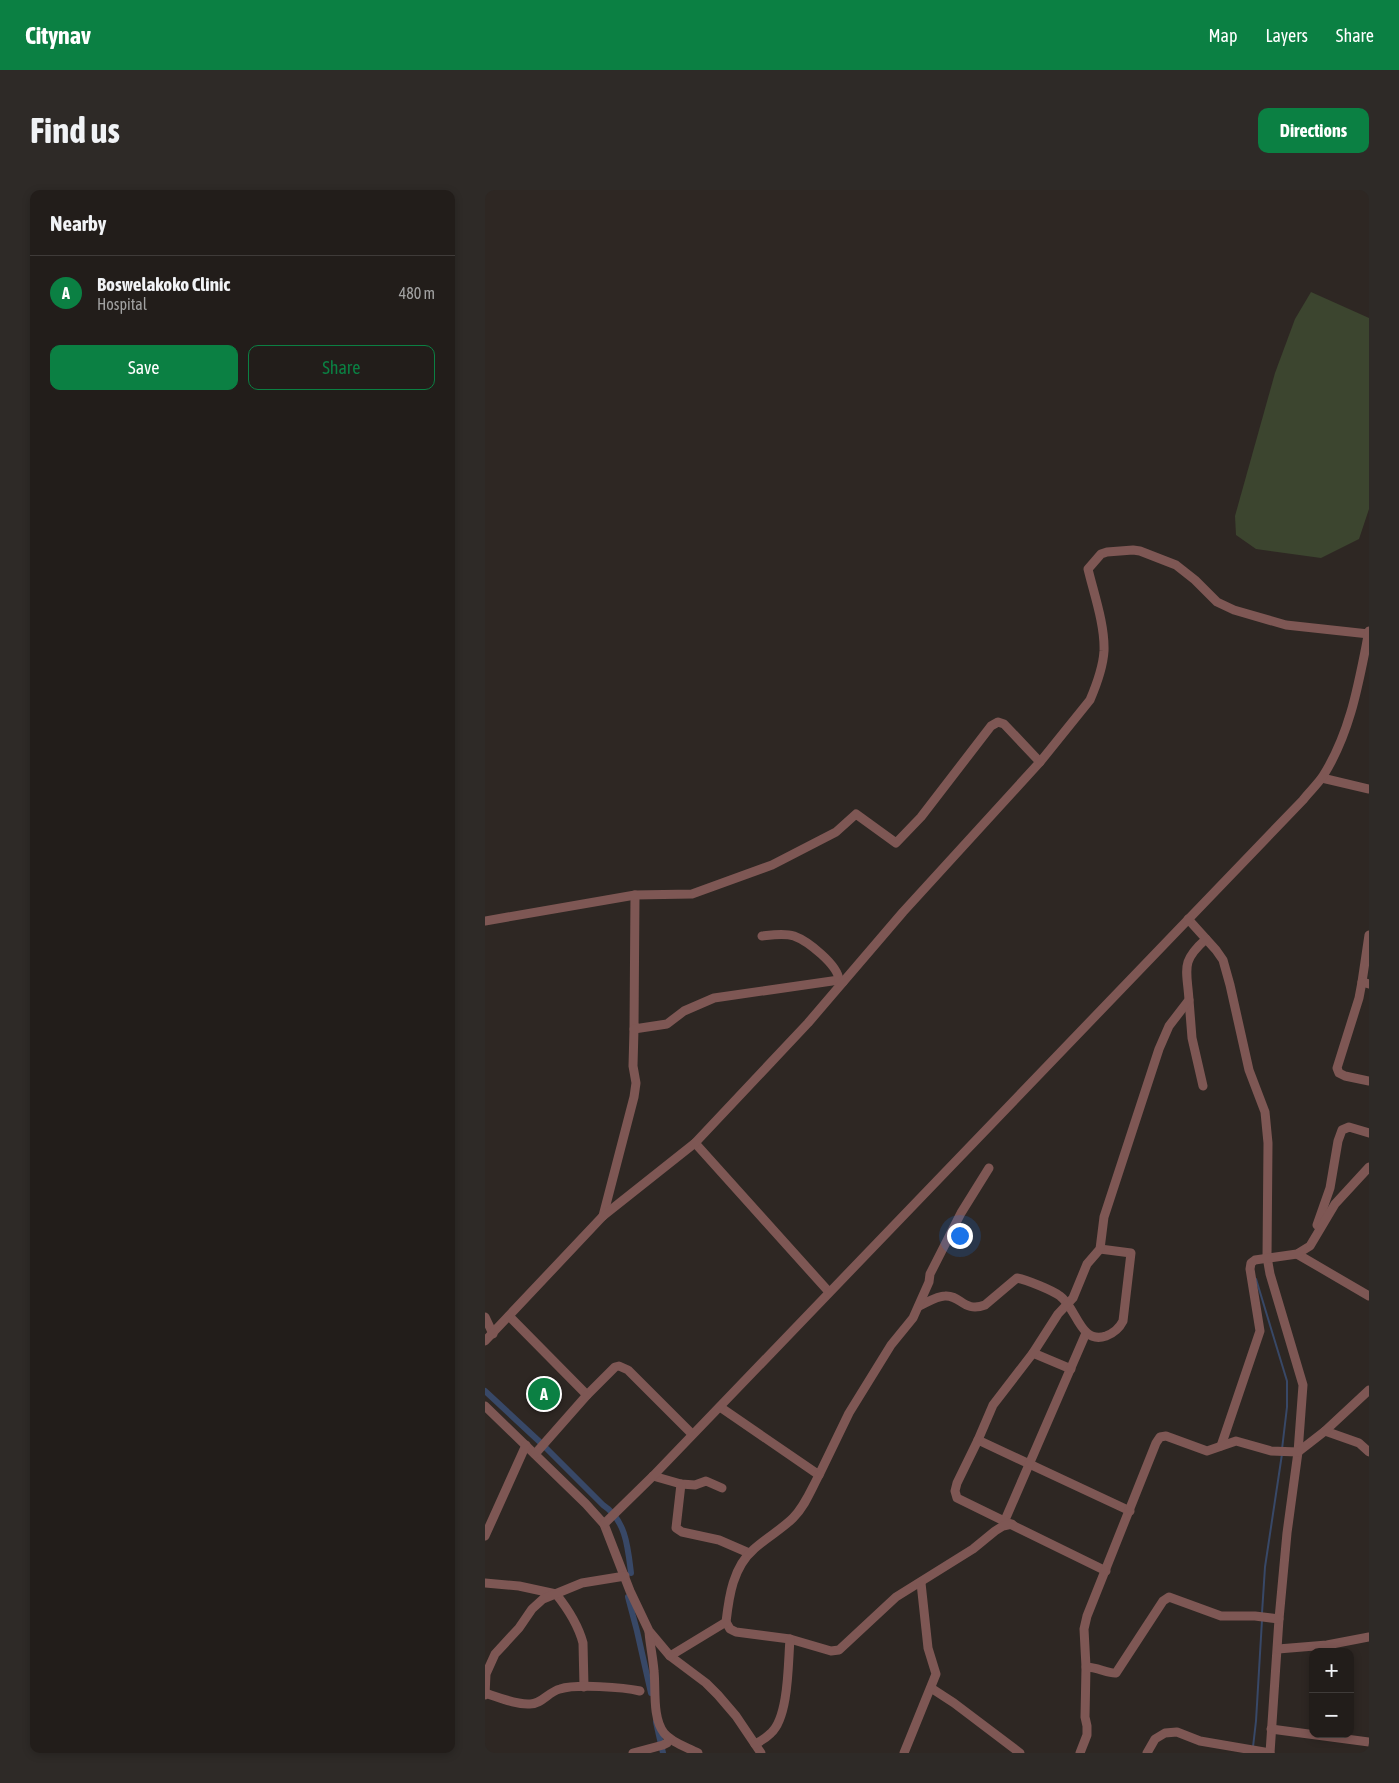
<!DOCTYPE html>
<meta charset="utf-8">
<style>
body{margin:0;font-family:"Asap Condensed",sans-serif;background:#2e2a27;color:#f1f3f6}
.controls{position:absolute;right:15px;bottom:15px;display:grid;overflow:hidden;border-radius:10px;box-shadow:0 2px 8px #0003}
.controls button{width:45px;height:45px;display:grid;place-items:center;padding:0;border:0;border-bottom:1px solid #3f3b39;background:#221d1a;color:#f1f3f6;font:25px sans-serif}
.you{position:absolute;left:474px;top:1045px;width:18px;height:18px;margin:-12px;border:4px solid #fff;border-radius:50%;background:#1a73e8;box-shadow:0 0 0 8px #1a73e833}
.badge{display:grid;place-items:center;width:32px;height:32px;border-radius:50%;background:#0b8043;color:#fff;font-size:16px;font-weight:700}
.pin{position:absolute;translate:-50% -50%;border:2px solid #fff;box-shadow:0 1px 5px #0006}
.list{margin:0;padding:0;list-style:none}
h2{display:flex;justify-content:space-between;align-items:center;height:65px;margin:0;padding:0 20px;font-size:21px}
h2 small{font-size:16px;font-weight:400;color:#a2a2a2}
.list li{display:grid;grid-template-columns:32px 1fr auto;gap:15px;align-items:center;box-sizing:border-box;height:75px;padding:0 20px;border-top:1px solid #3f3b39}
.list b{display:block;font-size:19px;white-space:nowrap}
.list p{margin:0;font-size:16px;white-space:nowrap;color:#a2a2a2}
.list em{font-size:16px;font-style:normal;color:#a2a2a2}
.actions{display:flex;gap:10px;padding:15px 20px}
.actions a{flex:1;padding:11px 0;border:1px solid #0b8043;border-radius:10px;text-align:center;font-size:18px;color:#0b8043}
.actions .main{background:#0b8043;color:#fff}
.map{position:relative;flex:none;width:884px;height:1563px;overflow:hidden;border-radius:10px}
header{display:flex;align-items:center;gap:30px;box-sizing:border-box;height:70px;padding:0 25px;background:#0b8043;color:#fff}
header strong{font-size:24px}
nav{display:flex;gap:28px;margin-inline-start:auto;font-size:18px}
.intro{display:flex;align-items:center;justify-content:space-between;box-sizing:border-box;height:120px;padding:0 30px}
h1{margin:0;font-size:35px}
.button{padding:12px 22px;border-radius:10px;background:#0b8043;color:#fff;font-size:18px;font-weight:700}
main{display:flex;gap:30px;padding:0 30px}
aside{flex:1;background:#221d1a;border-radius:10px;box-shadow:0 2px 8px #0003}
.map>svg:first-child{display:block}
.green{fill:#3c452f}
.lines{fill:none;stroke-linecap:round;stroke-linejoin:round}
.stream{stroke:#384867;stroke-width:2}
.canal{stroke:#384867;stroke-width:6}
.minor{stroke:#7e5754;stroke-width:9}
</style>
<header>
<strong>Citynav</strong>
<nav><a>Map</a><a>Layers</a><a>Share</a></nav>
</header>
<div class="intro"><h1>Find us</h1><a class="button">Directions</a></div>
<main>
<aside>
<h2>Nearby<small></small></h2>
<ul class="list">
<li><span class="badge">A</span><div><b>Boswelakoko Clinic</b><p>Hospital</p></div><em>480 m</em></li>
</ul>
<div class="actions"><a class="main">Save</a><a>Share</a></div>
</aside>
<div class="map">
<svg width="884" height="1563" viewBox="0 0 884 1563">
<rect width="100%" height="100%" fill="#2e2723"/>
<!-- green -->
<path class="green" d="M826 102 884 128V319L874 349 836 368 771 359 751 345 750 326 790 183 810 129Z"/>
<g class="lines">
<!-- stream -->
<g class="stream">
<path d="M771 1089 802 1191V1217L797 1259"/>
<path d="M777 1423 780 1377 797 1264"/>
<path d="M768 1557 771 1531 777 1430"/>
</g>
<!-- canal -->
<g class="canal">
<path d="M0 1201 56 1253"/>
<path d="M60 1257 118 1315C141 1330 143 1358 146 1383"/>
<path d="M143 1407 152 1441 166 1503"/>
<path d="M171 1532 178 1563"/>
</g>
<!-- minor -->
<g class="minor">
<path d="M837 588 884 599"/>
<path d="M150 705 149 839 182 834 199 821 229 808 354 790 358 792"/>
<path d="M703 729 731 760 738 770 745 795 764 880 780 922 783 953 782 1067 785 1084 818 1195 813 1262 802 1343 794 1429 785 1563"/>
<path d="M0 731 150 705 207 704 287 675 351 642 371 624 411 653 436 627 506 536 513 532 519 534 555 572"/>
<path d="M884 745 877 792 884 794"/>
<path d="M277 746C287 745 299 743 309 746 323 751 353 775 354 790"/>
<path d="M877 792 874 808 852 878 854 883 860 886 884 891"/>
<path d="M704 810 707 848 718 896"/>
<path d="M210 953 344 1102"/>
<path d="M118 1026 149 907 151 893 148 876 149 839"/>
<path d="M832 1035 845 998 853 951 857 940 864 937 884 943"/>
<path d="M812 1064 884 1106"/>
<path d="M434 1116C441 1113 452 1106 460 1106 476 1105 479 1123 500 1115L532 1088C542 1090 567 1100 575 1106 592 1118 595 1155 621 1146 629 1143 634 1139 638 1131L646 1063 615 1059"/>
<path d="M24 1126 102 1205"/>
<path d="M0 1127 8 1144"/>
<path d="M0 1151 118 1026 210 953 323 833 418 722 555 572 605 510C611 496 618 477 619 461 620 435 609 404 603 379L616 364 622 362 648 360 655 361 691 375 710 390 732 412 749 420 801 435 884 444"/>
<path d="M548 1163 586 1179"/>
<path d="M0 1216 101 1314 119 1334 145 1401 164 1441 185 1466 221 1493 233 1505 251 1526 276 1563"/>
<path d="M235 1217 334 1285 364 1223 406 1155 428 1128 444 1092 445 1084 476 1023 504 978"/>
<path d="M840 1241 874 1253 884 1262"/>
<path d="M493 1250 645 1321"/>
<path d="M736 1256 775 1141 765 1079 766 1073 770 1070 812 1064 825 1056 850 1014 884 977"/>
<path d="M50 1264 102 1205 130 1177 134 1176 143 1180 207 1244"/>
<path d="M168 1286 196 1294 210 1295 221 1291 237 1298"/>
<path d="M196 1294 191 1338 197 1342 234 1350 264 1363"/>
<path d="M520 1330 601 1143"/>
<path d="M119 1334 168 1286 818 610C824 602 832 595 838 586 866 542 874 491 884 441"/>
<path d="M0 1346 41 1255"/>
<path d="M621 1381 472 1308 470 1301 472 1293 493 1250 508 1215 548 1163 573 1124 588 1108 602 1074 615 1059 619 1027 674 859 684 836 704 810C702 779 695 772 721 749"/>
<path d="M0 1393 34 1396 71 1404C83 1419 93 1434 98 1453L99 1497"/>
<path d="M241 1432 245 1439 251 1442 305 1449 346 1461 354 1460 411 1407 488 1359 510 1341 518 1336 527 1334"/>
<path d="M164 1442C165 1455 168 1468 169 1481 171 1498 167 1528 179 1543 187 1553 202 1557 213 1563"/>
<path d="M793 1459 842 1455 884 1447"/>
<path d="M185 1466 241 1432C244 1406 248 1377 269 1359 281 1348 297 1339 308 1328 320 1316 326 1300 334 1285"/>
<path d="M601 1477C612 1477 624 1484 631 1483L678 1411 684 1407 736 1426H770L794 1429"/>
<path d="M446 1498 469 1513 535 1563"/>
<path d="M0 1503C13 1507 31 1515 45 1514 57 1514 63 1502 75 1499 91 1494 138 1497 155 1501"/>
<path d="M0 1505 1 1484 10 1464 34 1438 47 1419 58 1409 97 1393 140 1386"/>
<path d="M786 1539 884 1552"/>
<path d="M270 1554C276 1551 282 1547 286 1543 304 1527 303 1472 305 1449"/>
<path d="M148 1563 178 1555 182 1553 184 1548"/>
<path d="M419 1563 451 1484 443 1458 436 1393"/>
<path d="M595 1563 602 1545V1536L600 1527 601 1477 599 1439 602 1426 671 1253 675 1247 681 1246 722 1261 751 1251 786 1261 813 1262 840 1241 884 1200"/>
<path d="M662 1563 670 1549 680 1543 692 1542 715 1551 785 1563"/>
</g>
</g>
</svg>
<div class="controls">
<button>+</button>
<button>−</button>
</div>
<div class="you"></div>
<div class="pin badge" style="left:59px;top:1204px">A</div>
</div>
</main>
